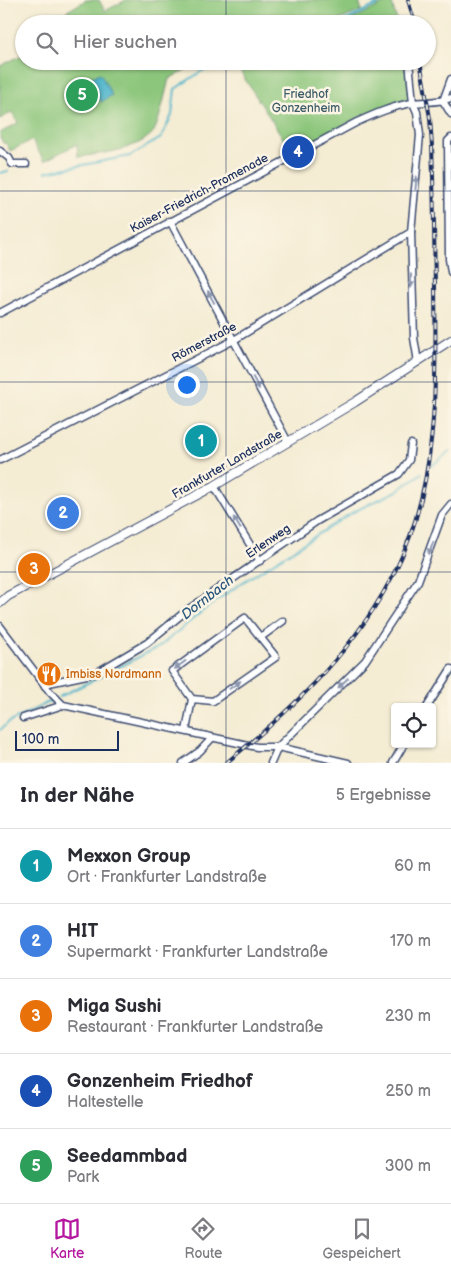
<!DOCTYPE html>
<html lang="de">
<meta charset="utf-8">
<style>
body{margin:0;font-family:"Balsamiq Sans",sans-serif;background:#f7f7f7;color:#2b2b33}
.controls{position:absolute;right:15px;bottom:15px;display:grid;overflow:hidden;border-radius:5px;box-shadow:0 1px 4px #0004}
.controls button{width:45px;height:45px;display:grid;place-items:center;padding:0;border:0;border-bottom:1px solid #e1e1e2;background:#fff;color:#2b2b33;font:25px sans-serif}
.scale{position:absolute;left:15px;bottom:12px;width:104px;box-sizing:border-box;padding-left:5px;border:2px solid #1b2f5e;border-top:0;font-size:14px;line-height:18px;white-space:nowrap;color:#1b2f5e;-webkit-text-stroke:4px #fcf5e5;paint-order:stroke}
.you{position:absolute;left:186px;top:384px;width:18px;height:18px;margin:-12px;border:4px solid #fff;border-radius:50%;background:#1a73e8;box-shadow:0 0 0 8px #1a73e833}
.badge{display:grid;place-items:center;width:32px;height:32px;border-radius:50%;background:#b5179e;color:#fff;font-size:16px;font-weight:700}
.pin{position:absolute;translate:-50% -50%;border:2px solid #fff;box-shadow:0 1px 5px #0006}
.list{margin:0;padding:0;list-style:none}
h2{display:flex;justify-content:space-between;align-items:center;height:65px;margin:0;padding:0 20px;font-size:21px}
h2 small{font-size:16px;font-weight:400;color:#7c7c81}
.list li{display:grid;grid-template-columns:32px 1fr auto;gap:15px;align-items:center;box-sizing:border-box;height:75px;padding:0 20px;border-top:1px solid #e1e1e2}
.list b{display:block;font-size:19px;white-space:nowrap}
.list p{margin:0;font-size:16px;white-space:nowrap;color:#7c7c81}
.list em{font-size:16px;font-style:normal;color:#7c7c81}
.icon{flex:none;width:28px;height:28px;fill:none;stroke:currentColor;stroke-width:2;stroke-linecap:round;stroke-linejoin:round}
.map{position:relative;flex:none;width:451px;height:763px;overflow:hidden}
.search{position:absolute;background:#fff;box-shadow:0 1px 4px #0004;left:15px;right:15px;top:15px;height:55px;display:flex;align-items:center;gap:12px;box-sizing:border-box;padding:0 18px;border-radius:28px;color:#7c7c81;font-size:19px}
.sheet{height:440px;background:#fff}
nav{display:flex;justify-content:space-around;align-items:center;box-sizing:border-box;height:70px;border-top:1px solid #e1e1e2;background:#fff;font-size:14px;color:#7c7c81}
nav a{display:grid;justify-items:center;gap:2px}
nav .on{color:#b5179e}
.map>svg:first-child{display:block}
.green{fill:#8cc67b;stroke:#547a6c}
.water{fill:#4db5cc;stroke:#347295}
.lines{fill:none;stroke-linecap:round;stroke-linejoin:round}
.stream{stroke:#4db5cc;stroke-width:2}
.minor-casing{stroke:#3c4b70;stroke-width:9}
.tertiary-casing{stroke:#3c4b70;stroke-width:10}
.minor{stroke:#fff;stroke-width:6}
.tertiary{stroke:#fff;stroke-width:8}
.rail-casing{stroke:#1b2f5e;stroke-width:4}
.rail{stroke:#fcf5e5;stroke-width:2;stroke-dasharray:5.5;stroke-linecap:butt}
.oneway{fill:#8d97ae}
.grid{fill:none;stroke:#1b2f5e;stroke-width:1;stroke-opacity:0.55}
.labels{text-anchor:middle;stroke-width:5;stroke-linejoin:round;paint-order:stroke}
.park-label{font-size:12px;fill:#3d5c67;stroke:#fcf5e5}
.street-label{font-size:12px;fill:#1b2f5e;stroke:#fcf5e5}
.food-label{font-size:12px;fill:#c56008;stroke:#fcf5e5;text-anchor:start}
.water-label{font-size:14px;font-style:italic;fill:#2a577f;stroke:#fcf5e5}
</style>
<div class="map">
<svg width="451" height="763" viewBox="0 0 451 763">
<rect width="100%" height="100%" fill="#fcf5e5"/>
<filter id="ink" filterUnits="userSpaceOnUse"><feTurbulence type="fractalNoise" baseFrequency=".02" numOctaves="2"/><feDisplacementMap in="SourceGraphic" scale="10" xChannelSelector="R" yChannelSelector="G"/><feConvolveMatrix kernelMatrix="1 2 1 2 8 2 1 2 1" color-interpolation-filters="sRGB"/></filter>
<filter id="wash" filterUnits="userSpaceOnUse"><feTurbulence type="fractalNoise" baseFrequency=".0096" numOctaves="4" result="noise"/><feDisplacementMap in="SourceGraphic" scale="20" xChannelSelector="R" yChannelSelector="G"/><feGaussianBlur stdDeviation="1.12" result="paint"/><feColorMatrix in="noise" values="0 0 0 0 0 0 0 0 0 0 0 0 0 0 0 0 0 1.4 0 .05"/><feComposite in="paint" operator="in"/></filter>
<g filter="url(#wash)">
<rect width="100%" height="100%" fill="#f4ecd3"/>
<!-- green -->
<g class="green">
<path d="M86 0H99L105 11 126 0H358L362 10 331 24H45Z"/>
<path d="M391 0 398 24H343Z"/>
<path d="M24 54V61H201L169 79C166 90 159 123 154 131 140 150 100 154 78 157L77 144 44 161 32 140 10 151 6 143H3L0 137V133L18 123 12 112 0 119V66Z"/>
<path d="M407 61 412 99 371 112 292 152 234 62Z"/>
</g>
<!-- water -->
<path class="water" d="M100 73 112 95 101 102 89 79Z"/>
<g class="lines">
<!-- stream -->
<g class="stream">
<path d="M339 24 386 0"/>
<path d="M46 172 130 156 161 138 172 115 175 89 202 71 243 61"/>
<path d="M0 173 8 171"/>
<path d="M431 466 451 451"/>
<path d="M59 697 159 647 205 609 240 584 353 512 397 491 422 473"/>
<path d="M0 730 8 723 55 699"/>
</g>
</g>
</g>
<g filter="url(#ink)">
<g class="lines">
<defs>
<g id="minor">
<path d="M409 61 413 103 417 112 420 135 411 232 414 338 418 362"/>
<path d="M443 101 451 79"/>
<path d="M443 101 451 114"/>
<path d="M451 138 448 141 449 259 451 272"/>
<path d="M0 151 9 158 12 164H26"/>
<path d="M170 221 288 442"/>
<path d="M0 313 357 122C375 114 393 106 412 103 426 101 438 103 451 98"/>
<path d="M0 460 234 340 411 232"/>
<path d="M214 486 260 561"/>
<path d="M0 626 50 692 63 705 257 747H278L348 763"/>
<path d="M261 637 283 621"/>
<path d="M45 686 49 683 96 673 147 643 186 611 317 521 399 474 409 460 411 444"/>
<path d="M427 707 451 669"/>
<path d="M23 718 63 705"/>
<path d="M186 731 192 699 172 671 245 618 276 657 213 701 192 699"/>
<path d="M183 763 200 751 212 738"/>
<path d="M271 763 278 747 365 661 418 581 442 515 451 504"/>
<path d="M393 763 404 744"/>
</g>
<path id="tertiary" d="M0 603 8 596 214 486 355 402 451 340"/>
</defs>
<!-- minor casing -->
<use href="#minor" class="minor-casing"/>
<!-- tertiary casing -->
<use href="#tertiary" class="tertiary-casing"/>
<!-- minor -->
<use href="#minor" class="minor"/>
<!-- tertiary -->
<use href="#tertiary" class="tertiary"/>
<defs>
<g id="rail">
<path d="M408 0 415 24"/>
<path d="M226 763C296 706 358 648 398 565 439 480 436 378 435 286 434 239 434 193 432 146L430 118 420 61"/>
</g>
</defs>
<!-- rail casing -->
<use href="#rail" class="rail-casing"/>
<!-- rail -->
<use href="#rail" class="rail"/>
</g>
<!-- one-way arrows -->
<defs><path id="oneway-solid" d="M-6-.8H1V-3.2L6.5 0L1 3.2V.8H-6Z" transform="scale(1.25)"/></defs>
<g class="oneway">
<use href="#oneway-solid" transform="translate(416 183) rotate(-85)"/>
<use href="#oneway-solid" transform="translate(411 281) rotate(89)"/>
<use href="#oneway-solid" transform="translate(211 297) rotate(-118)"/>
<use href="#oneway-solid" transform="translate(256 383) rotate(62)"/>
<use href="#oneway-solid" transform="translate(237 523) rotate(-121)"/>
<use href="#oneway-solid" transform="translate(431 548) rotate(111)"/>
<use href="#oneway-solid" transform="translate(180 665) rotate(144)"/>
<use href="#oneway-solid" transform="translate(343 683) rotate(135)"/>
<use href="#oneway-solid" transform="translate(235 685) rotate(-35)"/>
</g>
</g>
<!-- grid -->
<path class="grid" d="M226 0V24M226 61V763M0 191H451M0 382H451M0 572H451"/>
<!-- icons -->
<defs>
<symbol id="restaurant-disc" viewBox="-11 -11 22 22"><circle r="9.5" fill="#e8710a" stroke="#fcf5e5"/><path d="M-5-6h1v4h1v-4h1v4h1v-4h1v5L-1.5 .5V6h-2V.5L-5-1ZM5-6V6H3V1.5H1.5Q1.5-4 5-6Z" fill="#fff"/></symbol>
</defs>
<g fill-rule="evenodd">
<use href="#restaurant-disc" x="35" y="660" width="28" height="28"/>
</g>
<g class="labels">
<!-- park labels -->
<g class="park-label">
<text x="306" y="98">Friedhof<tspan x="306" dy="14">Gonzenheim</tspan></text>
</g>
<!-- street labels -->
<g class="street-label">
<text transform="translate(199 193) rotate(-28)" y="4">Kaiser-Friedrich-Promenade</text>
<text transform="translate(204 342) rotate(-28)" y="4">Römerstraße</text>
<text transform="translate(227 464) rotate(-30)" y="4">Frankfurter Landstraße</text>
<text transform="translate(268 541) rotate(-34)" y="4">Erlenweg</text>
</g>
<!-- food labels -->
<g class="food-label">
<text x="66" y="678">Imbiss Nordmann</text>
</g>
<!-- water labels -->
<g class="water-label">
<text transform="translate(207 597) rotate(-38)" y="5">Dornbach</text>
</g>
</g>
</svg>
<div class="controls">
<button><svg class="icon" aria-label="locate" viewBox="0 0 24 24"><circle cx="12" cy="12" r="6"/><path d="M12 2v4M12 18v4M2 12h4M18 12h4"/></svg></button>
</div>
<div class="scale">100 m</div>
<div class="you"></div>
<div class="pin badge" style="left:201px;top:441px;background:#0f9aa8">1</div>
<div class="pin badge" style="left:63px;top:513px;background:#3f7fe0">2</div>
<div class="pin badge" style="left:34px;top:569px;background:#e8710a">3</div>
<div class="pin badge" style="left:298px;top:152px;background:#1a4fb4">4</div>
<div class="pin badge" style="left:82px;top:95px;background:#2e9e5b">5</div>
<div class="search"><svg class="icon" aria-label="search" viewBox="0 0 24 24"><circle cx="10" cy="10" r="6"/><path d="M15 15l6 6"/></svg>Hier suchen</div>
</div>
<section class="sheet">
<h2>In der Nähe<small>5 Ergebnisse</small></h2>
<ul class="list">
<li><span class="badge" style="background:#0f9aa8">1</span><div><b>Mexxon Group</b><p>Ort · Frankfurter Landstraße</p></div><em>60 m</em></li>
<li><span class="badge" style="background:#3f7fe0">2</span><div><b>HIT</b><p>Supermarkt · Frankfurter Landstraße</p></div><em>170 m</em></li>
<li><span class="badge" style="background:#e8710a">3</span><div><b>Miga Sushi</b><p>Restaurant · Frankfurter Landstraße</p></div><em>230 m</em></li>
<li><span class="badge" style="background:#1a4fb4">4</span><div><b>Gonzenheim Friedhof</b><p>Haltestelle</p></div><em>250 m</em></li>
<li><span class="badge" style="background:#2e9e5b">5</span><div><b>Seedammbad</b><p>Park</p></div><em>300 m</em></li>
</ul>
</section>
<nav>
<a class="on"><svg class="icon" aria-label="map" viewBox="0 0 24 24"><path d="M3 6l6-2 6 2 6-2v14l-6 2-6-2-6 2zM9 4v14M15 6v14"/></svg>Karte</a>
<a><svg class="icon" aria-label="directions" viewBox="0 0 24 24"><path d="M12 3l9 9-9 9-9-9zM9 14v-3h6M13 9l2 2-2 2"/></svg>Route</a>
<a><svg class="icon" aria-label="saved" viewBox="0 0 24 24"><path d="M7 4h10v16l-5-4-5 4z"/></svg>Gespeichert</a>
</nav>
